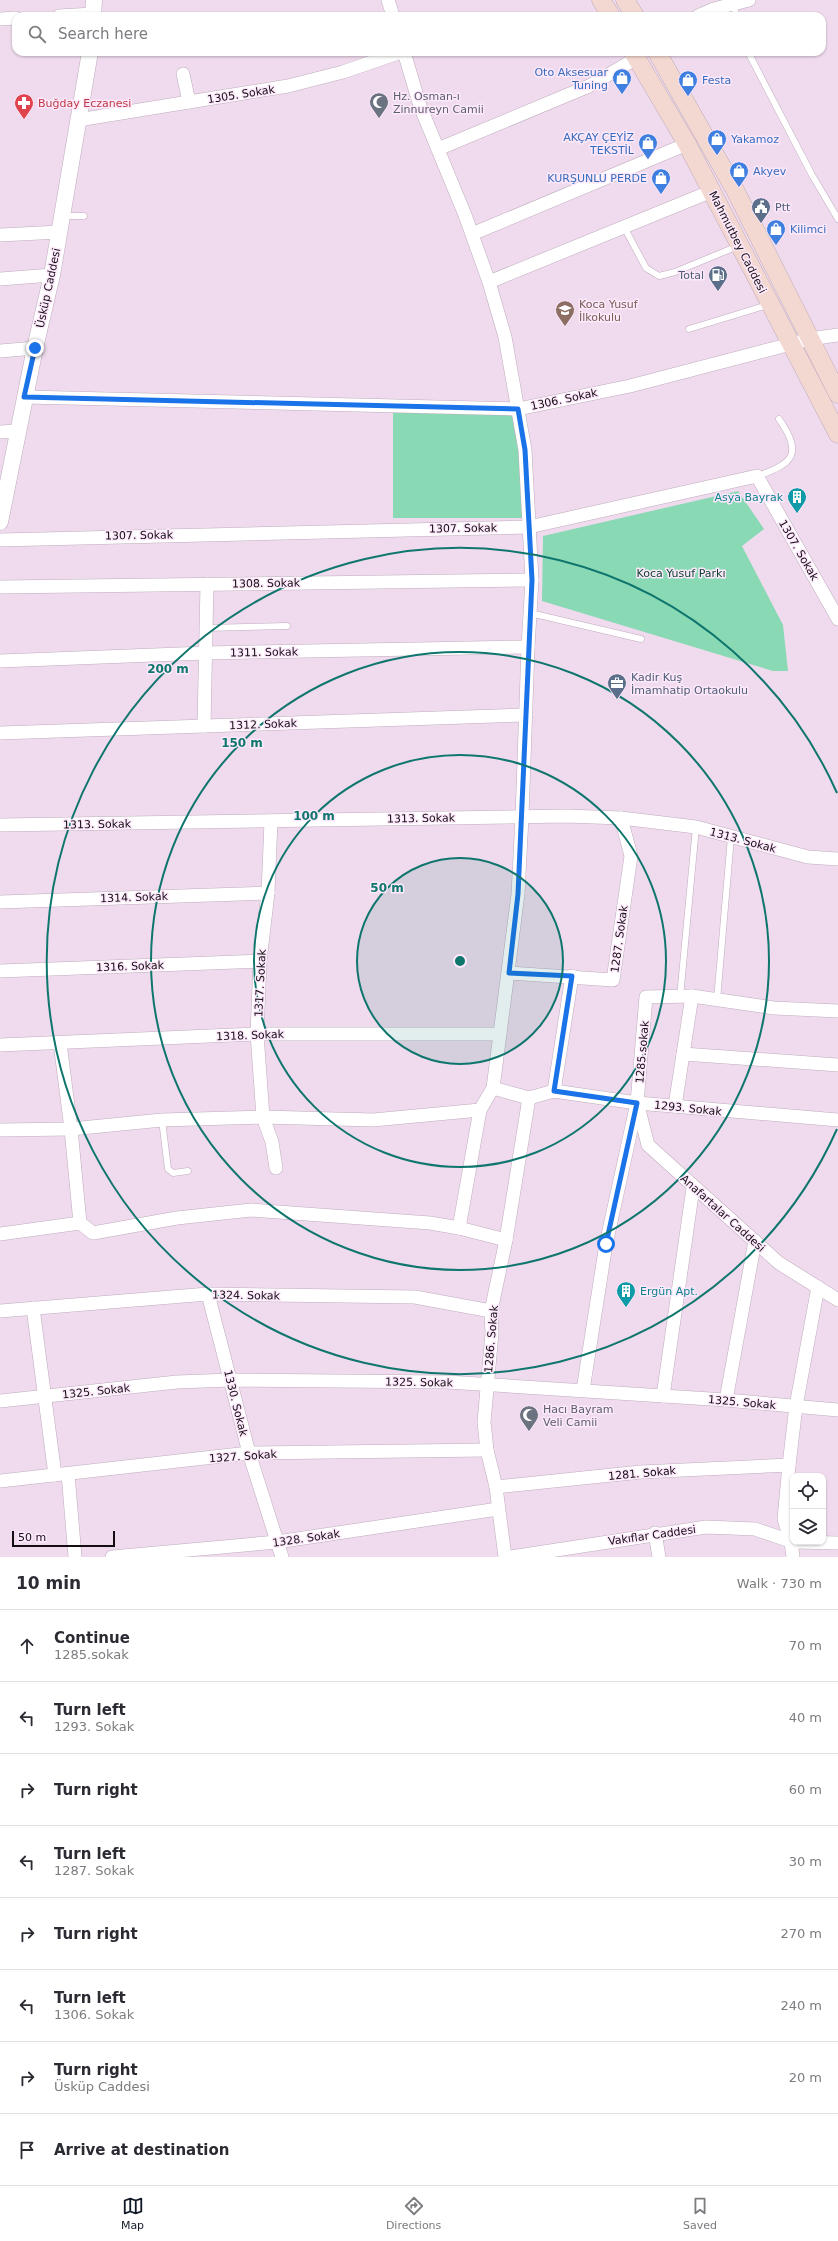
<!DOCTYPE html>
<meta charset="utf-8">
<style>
body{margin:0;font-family:"DejaVu Sans",sans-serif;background:#f2f2f3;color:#2b2b33}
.controls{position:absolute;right:12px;bottom:12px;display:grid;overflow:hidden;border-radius:8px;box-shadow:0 1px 3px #0004}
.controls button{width:36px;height:36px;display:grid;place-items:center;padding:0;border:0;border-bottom:1px solid #e1e1e2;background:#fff;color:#2b2b33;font:20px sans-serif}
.scale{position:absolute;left:12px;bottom:10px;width:103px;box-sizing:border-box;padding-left:4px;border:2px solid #140e13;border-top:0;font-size:11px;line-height:14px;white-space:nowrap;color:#140e13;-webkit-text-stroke:3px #fde9fb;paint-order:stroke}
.stop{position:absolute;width:12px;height:12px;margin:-9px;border:3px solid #1a73e8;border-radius:50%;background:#fff}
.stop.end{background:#1a73e8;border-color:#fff;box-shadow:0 1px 4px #0008}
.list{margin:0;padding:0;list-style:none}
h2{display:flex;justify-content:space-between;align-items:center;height:52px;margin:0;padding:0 16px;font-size:17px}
h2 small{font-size:13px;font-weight:400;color:#7c7c81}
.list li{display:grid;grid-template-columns:26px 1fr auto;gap:12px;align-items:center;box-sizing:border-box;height:72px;padding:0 16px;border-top:1px solid #e1e1e2}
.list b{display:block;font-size:15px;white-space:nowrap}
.list p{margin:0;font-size:13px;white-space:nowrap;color:#7c7c81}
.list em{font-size:13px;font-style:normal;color:#7c7c81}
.icon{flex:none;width:22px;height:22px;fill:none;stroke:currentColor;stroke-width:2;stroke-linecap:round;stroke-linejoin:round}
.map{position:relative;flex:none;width:838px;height:1557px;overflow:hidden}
.search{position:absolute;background:#fff;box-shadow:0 1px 3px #0004;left:12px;right:12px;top:12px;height:44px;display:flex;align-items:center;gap:10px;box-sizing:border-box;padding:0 14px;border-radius:12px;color:#7c7c81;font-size:15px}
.sheet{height:628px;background:#fff}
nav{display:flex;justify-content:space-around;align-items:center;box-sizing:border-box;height:56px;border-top:1px solid #e1e1e2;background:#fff;font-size:11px;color:#7c7c81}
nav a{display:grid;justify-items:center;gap:2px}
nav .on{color:#111827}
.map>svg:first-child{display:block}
.green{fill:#8ad9b5}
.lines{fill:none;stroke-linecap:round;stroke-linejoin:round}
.service-casing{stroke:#bfacbd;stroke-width:7}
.minor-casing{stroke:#bfacbd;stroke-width:14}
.tertiary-casing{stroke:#bfacbd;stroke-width:17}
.secondary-casing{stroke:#bfacbd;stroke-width:19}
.service{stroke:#fff;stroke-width:6}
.minor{stroke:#fff;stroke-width:13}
.tertiary{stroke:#fff;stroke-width:16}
.secondary{stroke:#f3d7d1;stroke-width:18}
.route{stroke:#1a73e8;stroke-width:5}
.ring{fill:none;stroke:#0f766e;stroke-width:2}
.labels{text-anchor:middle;stroke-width:3;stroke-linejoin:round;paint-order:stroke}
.shop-label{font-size:11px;fill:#366cbe;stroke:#fde9fb;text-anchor:start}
.street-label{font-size:11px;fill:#140e13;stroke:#fde9fb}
.worship-label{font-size:11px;fill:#5b616d;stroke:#fde9fb;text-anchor:start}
.health-label{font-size:11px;fill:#be3a42;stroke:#fde9fb;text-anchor:start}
.service-label{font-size:11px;fill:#4e5e75;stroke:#fde9fb;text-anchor:start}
.education-label{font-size:11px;fill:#785e54;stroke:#fde9fb;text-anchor:start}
.culture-label{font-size:11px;fill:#0d838f;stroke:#fde9fb;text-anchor:end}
.park-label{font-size:11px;fill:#093e2b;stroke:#fde9fb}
.centre{fill:#0f766e;stroke:#fde9fb;stroke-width:2}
.ring-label{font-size:12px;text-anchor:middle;font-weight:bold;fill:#0f766e;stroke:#fde9fb;stroke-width:3;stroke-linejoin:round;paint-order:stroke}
</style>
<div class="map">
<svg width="838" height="1557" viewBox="0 0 838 1557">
<rect width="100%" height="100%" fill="#efdbed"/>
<!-- green -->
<g class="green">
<path d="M393 410 517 414 526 518H393Z"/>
<path d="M738 491 764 529 742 546 783 625 788 671H773L542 601 543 536Z"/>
</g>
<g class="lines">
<defs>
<g id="service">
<path d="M734 4 736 16"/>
<path d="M748 52 812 175 838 219"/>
<path d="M64 216H84"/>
<path d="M624 227 646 268 659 276 675 272 738 246"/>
<path d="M689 329 768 305"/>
<path d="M757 476C794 464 803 453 779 419"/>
<path d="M530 613 641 639"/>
<path d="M206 628 287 626"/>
<path d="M680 997 696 827"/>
<path d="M717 1000 731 837"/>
<path d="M162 1120 168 1169 173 1173 188 1171"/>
</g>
<g id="minor">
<path d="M388 0 393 16"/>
<path d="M59 16 93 14"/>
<path d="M698 16 714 9 749 0"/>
<path d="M0 19 16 18"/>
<path d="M183 74 189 102"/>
<path d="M78 120 288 86 343 72 401 52"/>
<path d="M438 149 589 86 637 58"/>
<path d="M472 234 687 144"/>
<path d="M0 235 60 232"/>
<path d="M0 279 52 275"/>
<path d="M489 282 712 191"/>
<path d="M0 351 35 348"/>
<path d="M25 397 518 409 630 386 810 339 838 335"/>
<path d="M0 432 18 431"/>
<path d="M0 540 529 527 757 476 838 619"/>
<path d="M0 587 532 580"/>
<path d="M0 661 205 653 528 647"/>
<path d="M204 726 207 584"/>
<path d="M0 733 526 715"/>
<path d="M271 821 268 893 260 961 257 1034 263 1117 272 1142 276 1168"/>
<path d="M0 825 567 816 621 818 696 827 808 857 838 859"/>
<path d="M0 902 268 893"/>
<path d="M0 971 260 961"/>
<path d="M509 973 613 980 631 856 621 818"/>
<path d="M60 1043 71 1129 80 1223 93 1233 177 1218 251 1210 430 1223 459 1228 506 1240"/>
<path d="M0 1045 257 1034H500"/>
<path d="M683 1054 838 1065"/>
<path d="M493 1088 529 1098 554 1091 637 1103 838 1120"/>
<path d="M554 1091 572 976"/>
<path d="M638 1106 648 1145 779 1263 838 1300"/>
<path d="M675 1106 692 996"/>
<path d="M0 1130 71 1129 162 1120 263 1117 373 1120 480 1110 493 1088 518 894 522 817 528 647 532 580 525 450 505 337 489 282 465 215 420 106 404 52"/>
<path d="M459 1228 480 1110"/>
<path d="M0 1234 80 1223"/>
<path d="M208 1294 249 1453 282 1557"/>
<path d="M33 1308 55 1475"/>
<path d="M0 1311 208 1294 415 1297 491 1311"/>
<path d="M583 1390 606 1244 637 1103 646 997 692 996 774 1008 838 1011"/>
<path d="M663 1396 693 1188"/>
<path d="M726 1400 755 1241"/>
<path d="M0 1401 177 1382 231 1380 447 1382 726 1400 838 1410"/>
<path d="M68 1474 75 1557"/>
<path d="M0 1481 249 1453 487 1450"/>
<path d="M496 1487 641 1472 789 1465"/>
<path d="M655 1533 659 1557"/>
<path d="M796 1542 838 1543"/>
<path d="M112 1557 277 1542 498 1509"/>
<path d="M505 1557 496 1487 487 1450 484 1422 492 1333 491 1311 506 1240 529 1098"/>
<path d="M511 1557 706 1527 755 1529 793 1542"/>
<path d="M793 1557 791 1542 784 1519 789 1465 796 1406 818 1287"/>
</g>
<g id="tertiary">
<path d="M93 16 94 0"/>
<path d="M0 522 35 348 52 275 90 52"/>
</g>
<g id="secondary">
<path d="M601 0 611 16"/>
<path d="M625 0 635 16"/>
<path d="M633 52 687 144 838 434"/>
<path d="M657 52 734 188 838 394"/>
</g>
</defs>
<!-- service casing -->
<use href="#service" class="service-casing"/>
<!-- minor casing -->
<use href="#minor" class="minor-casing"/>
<!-- tertiary casing -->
<use href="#tertiary" class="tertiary-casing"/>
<!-- secondary casing -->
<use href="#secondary" class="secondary-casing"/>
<!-- service -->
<use href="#service" class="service"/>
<!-- minor -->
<use href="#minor" class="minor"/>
<!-- tertiary -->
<use href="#tertiary" class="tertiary"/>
<!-- secondary -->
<use href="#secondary" class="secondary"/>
</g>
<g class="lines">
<!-- route -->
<path class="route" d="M35 348 24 397 518 409 525 450 532 580 518 894 509 973 572 976 554 1091 637 1103 606 1244"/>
</g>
<!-- distance rings -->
<circle cx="460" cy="961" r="103" fill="#0f766e" fill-opacity=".12"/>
<g class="ring">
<circle cx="460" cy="961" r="103"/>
<circle cx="460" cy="961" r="206"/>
<circle cx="460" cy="961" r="309"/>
<path d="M837 1129A413 413 0 1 1 837 793"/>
</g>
<!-- icons -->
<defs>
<symbol id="shop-pin" viewBox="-11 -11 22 30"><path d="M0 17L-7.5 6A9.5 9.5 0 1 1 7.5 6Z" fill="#3f7fe0" stroke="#fde9fb"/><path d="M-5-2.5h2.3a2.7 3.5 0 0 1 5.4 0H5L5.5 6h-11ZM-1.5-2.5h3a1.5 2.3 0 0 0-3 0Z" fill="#fff"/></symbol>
<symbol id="mosque-pin" viewBox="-11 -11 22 30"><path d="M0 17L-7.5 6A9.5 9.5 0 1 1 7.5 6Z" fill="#6b7280" stroke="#fde9fb"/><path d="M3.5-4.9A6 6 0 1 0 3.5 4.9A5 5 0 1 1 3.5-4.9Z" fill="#fff"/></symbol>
<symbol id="pharmacy-pin" viewBox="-11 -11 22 30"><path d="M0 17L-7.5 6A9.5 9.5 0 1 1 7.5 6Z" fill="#e0444e" stroke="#fde9fb"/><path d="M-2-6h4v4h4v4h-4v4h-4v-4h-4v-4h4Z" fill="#fff"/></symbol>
<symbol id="civic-pin" viewBox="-11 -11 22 30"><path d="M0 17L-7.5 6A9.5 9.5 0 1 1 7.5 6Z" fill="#5c6f8a" stroke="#fde9fb"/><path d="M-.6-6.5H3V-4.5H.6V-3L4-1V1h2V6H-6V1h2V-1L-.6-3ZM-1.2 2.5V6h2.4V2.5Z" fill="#fff"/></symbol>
<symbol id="fuel-pin" viewBox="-11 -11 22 30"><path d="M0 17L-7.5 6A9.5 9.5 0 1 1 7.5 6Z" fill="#5c6f8a" stroke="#fde9fb"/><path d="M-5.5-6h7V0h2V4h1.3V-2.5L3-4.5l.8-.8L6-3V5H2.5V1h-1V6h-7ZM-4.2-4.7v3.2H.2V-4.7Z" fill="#fff"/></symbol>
<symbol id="school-pin" viewBox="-11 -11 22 30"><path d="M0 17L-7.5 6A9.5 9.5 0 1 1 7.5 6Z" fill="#8d6e63" stroke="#fde9fb"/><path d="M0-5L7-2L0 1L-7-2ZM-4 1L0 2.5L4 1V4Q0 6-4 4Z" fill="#fff"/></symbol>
<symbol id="building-pin" viewBox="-11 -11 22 30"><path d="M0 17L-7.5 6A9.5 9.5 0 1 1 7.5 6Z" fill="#0f9aa8" stroke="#fde9fb"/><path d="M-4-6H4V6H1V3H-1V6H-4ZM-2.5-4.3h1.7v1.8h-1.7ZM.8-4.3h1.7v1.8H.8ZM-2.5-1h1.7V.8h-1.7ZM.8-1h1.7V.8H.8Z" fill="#fff"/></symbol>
<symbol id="office-pin" viewBox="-11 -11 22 30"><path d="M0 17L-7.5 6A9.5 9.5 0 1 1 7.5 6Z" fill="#5c6f8a" stroke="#fde9fb"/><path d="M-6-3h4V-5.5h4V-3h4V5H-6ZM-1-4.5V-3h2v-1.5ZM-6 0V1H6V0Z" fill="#fff"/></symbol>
</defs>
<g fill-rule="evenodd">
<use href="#shop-pin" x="611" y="67" width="22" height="30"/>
<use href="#shop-pin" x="677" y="69" width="22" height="30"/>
<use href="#mosque-pin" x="368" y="91" width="22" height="30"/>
<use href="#pharmacy-pin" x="13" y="92" width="22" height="30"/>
<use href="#shop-pin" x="706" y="128" width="22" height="30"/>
<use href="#shop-pin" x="637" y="132" width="22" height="30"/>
<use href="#shop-pin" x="728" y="160" width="22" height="30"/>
<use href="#shop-pin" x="650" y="167" width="22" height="30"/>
<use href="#civic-pin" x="750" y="196" width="22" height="30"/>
<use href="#shop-pin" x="765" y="218" width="22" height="30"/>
<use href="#fuel-pin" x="707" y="264" width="22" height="30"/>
<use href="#school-pin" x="554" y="299" width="22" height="30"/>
<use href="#building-pin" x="786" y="486" width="22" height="30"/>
<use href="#office-pin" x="606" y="672" width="22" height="30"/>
<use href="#building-pin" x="615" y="1280" width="22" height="30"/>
<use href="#mosque-pin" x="518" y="1404" width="22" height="30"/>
</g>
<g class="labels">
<!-- shop labels -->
<g class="shop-label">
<text x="608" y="76" text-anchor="end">Oto Aksesuar<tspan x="608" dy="13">Tuning</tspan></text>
<text x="702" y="84">Festa</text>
<text x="634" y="141" text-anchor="end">AKÇAY ÇEYİZ<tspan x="634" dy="13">TEKSTİL</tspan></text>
<text x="731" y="143">Yakamoz</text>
<text x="753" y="175">Akyev</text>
<text x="647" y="182" text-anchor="end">KURŞUNLU PERDE</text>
<text x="790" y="233">Kilimci</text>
</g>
<!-- street labels -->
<g class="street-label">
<text transform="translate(241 94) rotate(-9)" y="4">1305. Sokak</text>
<text transform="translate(738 242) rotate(63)" y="4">Mahmutbey Caddesi</text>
<text transform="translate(48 288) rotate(-78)" y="4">Üsküp Caddesi</text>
<text transform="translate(564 399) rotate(-12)" y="4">1306. Sokak</text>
<text transform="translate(463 528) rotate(-1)" y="4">1307. Sokak</text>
<text transform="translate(139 535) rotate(-1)" y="4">1307. Sokak</text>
<text transform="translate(799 550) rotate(60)" y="4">1307. Sokak</text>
<text transform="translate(266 583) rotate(-1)" y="4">1308. Sokak</text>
<text transform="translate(264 652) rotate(-1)" y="4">1311. Sokak</text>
<text transform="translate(263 724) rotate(-2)" y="4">1312. Sokak</text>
<text transform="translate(421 818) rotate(-1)" y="4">1313. Sokak</text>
<text transform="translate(97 824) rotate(-1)" y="4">1313. Sokak</text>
<text transform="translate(743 840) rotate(15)" y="4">1313. Sokak</text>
<text transform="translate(134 897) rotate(-2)" y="4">1314. Sokak</text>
<text transform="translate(619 939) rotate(-82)" y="4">1287. Sokak</text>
<text transform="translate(130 966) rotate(-2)" y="4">1316. Sokak</text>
<text transform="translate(260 983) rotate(-87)" y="4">1317. Sokak</text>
<text transform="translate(250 1035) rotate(-2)" y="4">1318. Sokak</text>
<text transform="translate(642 1052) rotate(-85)" y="4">1285.sokak</text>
<text transform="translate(688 1108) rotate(6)" y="4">1293. Sokak</text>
<text transform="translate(723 1213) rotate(42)" y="4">Anafartalar Caddesi</text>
<text transform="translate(246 1295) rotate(1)" y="4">1324. Sokak</text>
<text transform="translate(491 1339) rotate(-85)" y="4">1286. Sokak</text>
<text transform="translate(419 1382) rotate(1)" y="4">1325. Sokak</text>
<text transform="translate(96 1391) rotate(-6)" y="4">1325. Sokak</text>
<text transform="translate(742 1402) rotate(5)" y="4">1325. Sokak</text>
<text transform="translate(236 1403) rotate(76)" y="4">1330. Sokak</text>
<text transform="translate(243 1456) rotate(-4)" y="4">1327. Sokak</text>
<text transform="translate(642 1473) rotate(-5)" y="4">1281. Sokak</text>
<text transform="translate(652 1535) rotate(-8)" y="4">Vakıflar Caddesi</text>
<text transform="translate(306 1538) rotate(-8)" y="4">1328. Sokak</text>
</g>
<!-- worship labels -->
<g class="worship-label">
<text x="393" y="100">Hz. Osman-ı<tspan x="393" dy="13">Zinnureyn Camii</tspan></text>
<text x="543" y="1413">Hacı Bayram<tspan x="543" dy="13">Veli Camii</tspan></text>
</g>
<!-- health labels -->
<g class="health-label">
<text x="38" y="107">Buğday Eczanesi</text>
</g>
<!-- service labels -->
<g class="service-label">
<text x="775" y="211">Ptt</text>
<text x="704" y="279" text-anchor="end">Total</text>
<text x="631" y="681">Kadir Kuş<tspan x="631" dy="13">İmamhatip Ortaokulu</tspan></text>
</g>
<!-- education labels -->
<g class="education-label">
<text x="579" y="308">Koca Yusuf<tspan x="579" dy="13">İlkokulu</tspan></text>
</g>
<!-- culture labels -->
<g class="culture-label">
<text x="783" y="501">Asya Bayrak</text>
<text x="640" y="1295" text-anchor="start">Ergün Apt.</text>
</g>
<!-- park labels -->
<g class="park-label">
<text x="681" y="577">Koca Yusuf Parkı</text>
</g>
</g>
<circle cx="460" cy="961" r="6" class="centre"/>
<g class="ring-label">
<text x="168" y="673">200 m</text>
<text x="242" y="747">150 m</text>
<text x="314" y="820">100 m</text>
<text x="387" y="892">50 m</text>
</g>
</svg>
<div class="controls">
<button><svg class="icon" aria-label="locate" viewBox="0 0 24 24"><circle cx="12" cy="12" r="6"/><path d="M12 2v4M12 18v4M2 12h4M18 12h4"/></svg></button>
<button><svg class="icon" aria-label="layers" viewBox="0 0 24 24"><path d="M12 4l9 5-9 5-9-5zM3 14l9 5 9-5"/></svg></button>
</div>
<div class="scale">50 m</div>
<div class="stop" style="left:606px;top:1244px"></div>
<div class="stop end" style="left:35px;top:348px"></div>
<div class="search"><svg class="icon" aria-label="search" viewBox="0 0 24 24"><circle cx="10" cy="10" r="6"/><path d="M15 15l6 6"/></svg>Search here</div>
</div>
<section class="sheet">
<h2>10 min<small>Walk · 730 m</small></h2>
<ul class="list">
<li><svg class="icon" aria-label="ahead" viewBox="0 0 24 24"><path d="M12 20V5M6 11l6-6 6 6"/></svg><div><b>Continue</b><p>1285.sokak</p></div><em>70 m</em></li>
<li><svg class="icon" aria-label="left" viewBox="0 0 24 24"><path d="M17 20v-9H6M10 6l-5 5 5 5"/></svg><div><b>Turn left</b><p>1293. Sokak</p></div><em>40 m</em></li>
<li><svg class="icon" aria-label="right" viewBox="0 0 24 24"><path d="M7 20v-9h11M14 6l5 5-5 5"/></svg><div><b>Turn right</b></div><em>60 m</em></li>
<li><svg class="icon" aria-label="left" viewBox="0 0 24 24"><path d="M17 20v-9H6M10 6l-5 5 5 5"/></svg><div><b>Turn left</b><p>1287. Sokak</p></div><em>30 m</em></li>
<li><svg class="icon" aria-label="right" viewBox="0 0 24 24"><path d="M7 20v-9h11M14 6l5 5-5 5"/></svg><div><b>Turn right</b></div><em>270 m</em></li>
<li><svg class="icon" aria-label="left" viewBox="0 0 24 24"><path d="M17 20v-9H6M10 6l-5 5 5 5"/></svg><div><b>Turn left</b><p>1306. Sokak</p></div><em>240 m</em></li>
<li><svg class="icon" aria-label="right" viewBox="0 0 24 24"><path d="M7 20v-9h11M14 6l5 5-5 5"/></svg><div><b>Turn right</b><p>Üsküp Caddesi</p></div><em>20 m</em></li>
<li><svg class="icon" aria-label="arrive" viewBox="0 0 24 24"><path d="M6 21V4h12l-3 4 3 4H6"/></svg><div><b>Arrive at destination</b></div></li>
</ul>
</section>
<nav>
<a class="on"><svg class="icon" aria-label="map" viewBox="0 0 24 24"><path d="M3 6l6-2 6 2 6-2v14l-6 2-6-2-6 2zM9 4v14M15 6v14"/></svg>Map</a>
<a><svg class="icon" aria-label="directions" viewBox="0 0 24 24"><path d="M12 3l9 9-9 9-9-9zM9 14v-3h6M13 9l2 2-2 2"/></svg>Directions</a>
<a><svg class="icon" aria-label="saved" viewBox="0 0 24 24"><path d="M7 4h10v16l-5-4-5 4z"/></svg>Saved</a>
</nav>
